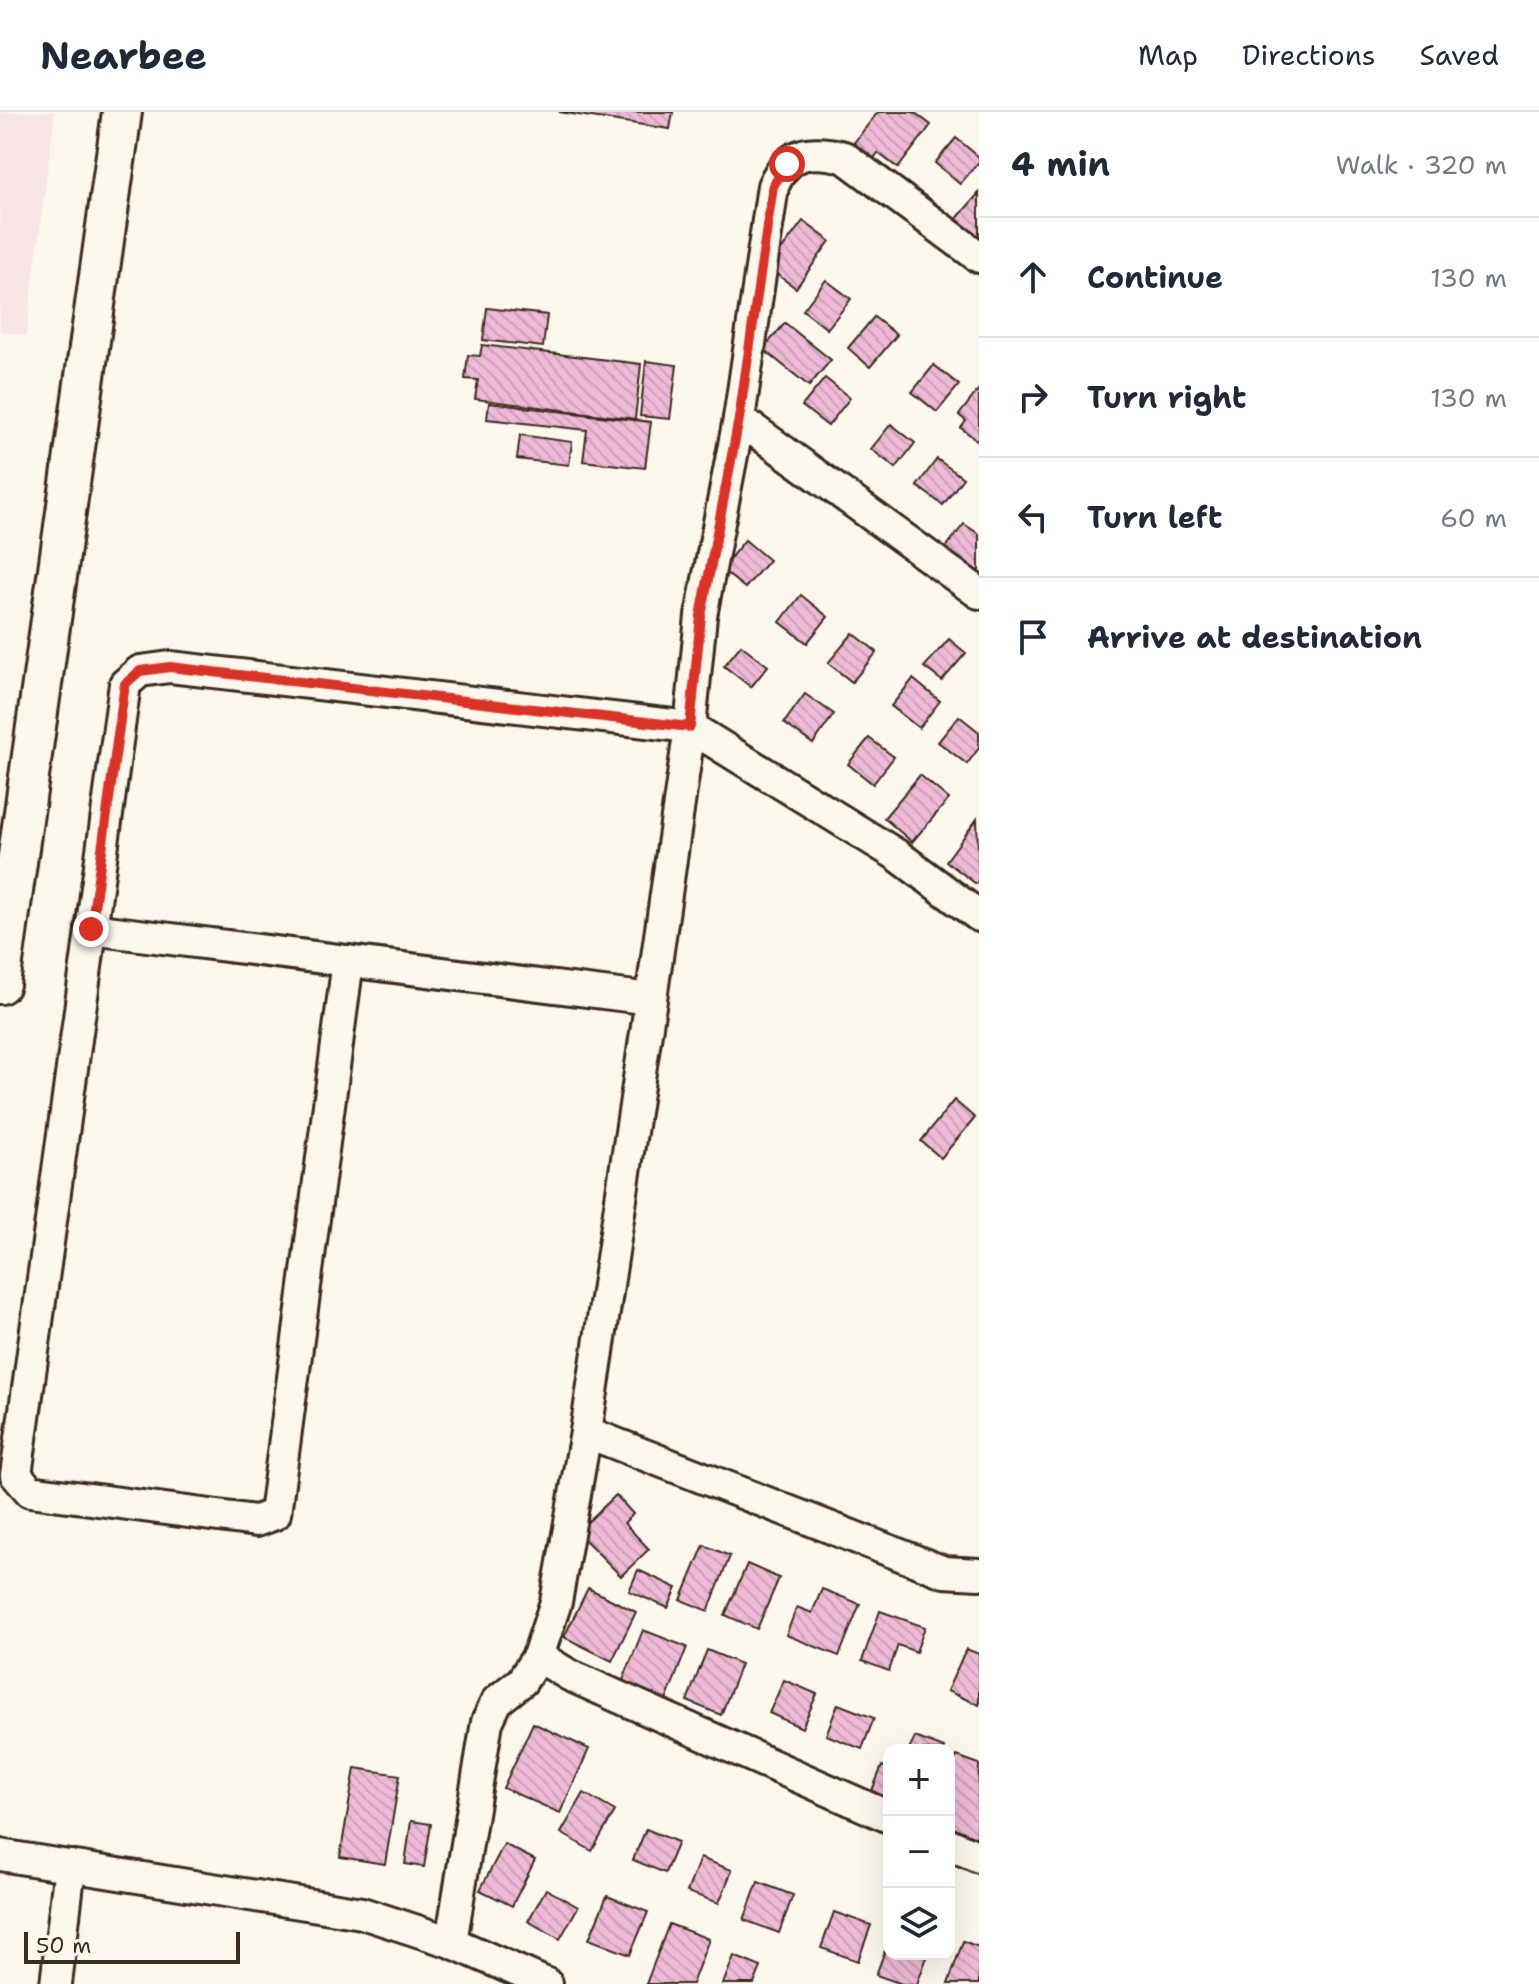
<!DOCTYPE html>
<meta charset="utf-8">
<style>
body{margin:0;font-family:"Shantell Sans",sans-serif;background:#f2f2f3;color:#1f2937}
.controls{position:absolute;right:24px;bottom:24px;display:grid;overflow:hidden;border-radius:16px;box-shadow:0 8px 32px #0002}
.controls button{width:72px;height:72px;display:grid;place-items:center;padding:0;border:0;border-bottom:2px solid #e0e1e3;background:#fff;color:#1f2937;font:40px sans-serif}
.scale{position:absolute;left:24px;bottom:20px;width:216px;box-sizing:border-box;padding-left:8px;border:4px solid #3b2a1e;border-top:0;font-size:22px;line-height:28px;white-space:nowrap;color:#3b2a1e;-webkit-text-stroke:6px #fbf7ec;paint-order:stroke}
.stop{position:absolute;width:24px;height:24px;margin:-18px;border:6px solid #d93025;border-radius:50%;background:#fff}
.stop.end{background:#d93025;border-color:#fff;box-shadow:0 2px 8px #0008}
.list{margin:0;padding:0;list-style:none}
h2{display:flex;justify-content:space-between;align-items:center;height:104px;margin:0;padding:0 32px;font-size:34px}
h2 small{font-size:26px;font-weight:400;color:#747a83}
.list li{display:grid;grid-template-columns:52px 1fr auto;gap:24px;align-items:center;box-sizing:border-box;height:120px;padding:0 32px;border-top:2px solid #e0e1e3}
.list b{display:block;font-size:30px;white-space:nowrap}
.list em{font-size:26px;font-style:normal;color:#747a83}
.icon{flex:none;width:44px;height:44px;fill:none;stroke:currentColor;stroke-width:2;stroke-linecap:round;stroke-linejoin:round}
.map{position:relative;flex:none;width:979px;height:1872px;overflow:hidden}
header{display:flex;align-items:center;gap:48px;box-sizing:border-box;height:112px;padding:0 40px;background:#fff;border-bottom:2px solid #e0e1e3}
header strong{font-size:38px}
nav{display:flex;gap:44px;margin-inline-start:auto;font-size:28px}
main{display:flex}
aside{flex:1;background:#fff}
.map>svg:first-child{display:block}
.built{fill:#f7e4e5}
.building{fill:url(#building-back-hatch);stroke:#3b2a1e;stroke-width:2}
.lines{fill:none;stroke-linecap:round;stroke-linejoin:round}
.minor-casing{stroke:#3b2a1e;stroke-width:36}
.tertiary-casing{stroke:#3b2a1e;stroke-width:44}
.minor{stroke:#fbf7ec;stroke-width:30}
.tertiary{stroke:#fbf7ec;stroke-width:38}
.route{stroke:#d93025;stroke-width:10}
</style>
<header>
<strong>Nearbee</strong>
<nav><a>Map</a><a>Directions</a><a>Saved</a></nav>
</header>
<main>
<div class="map">
<svg width="979" height="1872" viewBox="0 0 979 1872">
<defs>
<pattern id="building-back-hatch" width="6" height="6" patternUnits="userSpaceOnUse" patternTransform="scale(2)"><rect width="6" height="6" fill="#edb9d6"/><path d="M-1 5l2 2M0 0l6 6M5-1l2 2" fill="none" stroke="#cc9fb7"/></pattern>
</defs>
<rect width="100%" height="100%" fill="#fbf7ec"/>
<filter id="ink" filterUnits="userSpaceOnUse"><feTurbulence type="fractalNoise" baseFrequency=".0125" numOctaves="2"/><feDisplacementMap in="SourceGraphic" scale="16" xChannelSelector="R" yChannelSelector="G"/><feConvolveMatrix kernelMatrix="1 2 1 2 8 2 1 2 1" color-interpolation-filters="sRGB"/></filter>
<g filter="url(#ink)">
<!-- built -->
<path class="built" d="M0 0H55L26 224 0 219Z"/>
<!-- building -->
<g class="building">
<path d="M559 0H673L670 17Z"/>
<path d="M878 0H914L931 13 898 56 878 41 865 58 845 42Z"/>
<path d="M956 26 979 45V50L960 72 935 51Z"/>
<path d="M979 81V131L954 110Z"/>
<path d="M803 109 830 129 796 176 768 156Z"/>
<path d="M826 168 851 187 827 217 803 198Z"/>
<path d="M487 196 547 203 543 235 483 228Z"/>
<path d="M874 205 897 223 870 255 848 236Z"/>
<path d="M785 211 831 248 809 274 763 237Z"/>
<path d="M482 233 641 252 635 307 475 287 478 268 465 267 468 243 480 244Z"/>
<path d="M646 249 677 253 670 307 640 304Z"/>
<path d="M934 253 959 273 937 300 912 280Z"/>
<path d="M825 266 850 286 828 314 802 294Z"/>
<path d="M979 277V330L961 316 966 309 959 303Z"/>
<path d="M489 291 651 310 645 356 583 349 587 318 487 307Z"/>
<path d="M891 312 915 331 896 356 871 337Z"/>
<path d="M520 323 572 330 569 353 517 347Z"/>
<path d="M937 347 963 366 943 393 917 374Z"/>
<path d="M964 412 979 422V466L943 439Z"/>
<path d="M745 428 769 448 745 476 721 457Z"/>
<path d="M801 483 828 505 807 531 780 510Z"/>
<path d="M853 521 877 540 852 570 828 551Z"/>
<path d="M949 527 966 541 942 569 924 555Z"/>
<path d="M741 533 768 554 751 575 724 554Z"/>
<path d="M913 567 940 589 919 616 891 594Z"/>
<path d="M805 582 834 602 813 632 784 611Z"/>
<path d="M959 604 979 620V636L967 652 938 630Z"/>
<path d="M869 626 894 645 873 672 848 652Z"/>
<path d="M920 663 949 687 912 730 884 706Z"/>
<path d="M977 707 979 769 976 772 946 749Z"/>
<path d="M954 988 975 1006 941 1046 921 1029Z"/>
<path d="M616 1383 633 1402 624 1411 649 1437 621 1464 577 1420Z"/>
<path d="M704 1433 730 1444 708 1499 681 1488Z"/>
<path d="M747 1452 779 1466 757 1517 725 1503Z"/>
<path d="M638 1458 677 1476 668 1496 629 1479Z"/>
<path d="M588 1476 636 1500 612 1549 564 1525Z"/>
<path d="M822 1477 860 1492 839 1544 786 1523 797 1495 812 1501Z"/>
<path d="M880 1499 925 1515 916 1540 898 1533 889 1559 862 1549Z"/>
<path d="M643 1518 687 1535 662 1599 618 1581Z"/>
<path d="M966 1537 979 1542V1593L947 1579Z"/>
<path d="M707 1538 741 1552 721 1603 687 1589Z"/>
<path d="M784 1568 817 1582 802 1616 769 1601Z"/>
<path d="M838 1592 874 1606 862 1637 826 1623Z"/>
<path d="M533 1611 589 1637 560 1701 503 1676Z"/>
<path d="M915 1625 944 1636 943 1638H909Z"/>
<path d="M957 1644 979 1652 977 1727 949 1716V1663Z"/>
<path d="M882 1654 889 1657V1700L867 1691Z"/>
<path d="M355 1656 400 1663 385 1752 340 1745Z"/>
<path d="M584 1681 615 1699 592 1739 561 1721Z"/>
<path d="M411 1709 431 1712 424 1755 405 1752Z"/>
<path d="M646 1717 678 1730 665 1761 633 1748Z"/>
<path d="M504 1732 535 1748 512 1794 480 1778Z"/>
<path d="M700 1746 732 1758 719 1791 687 1780Z"/>
<path d="M758 1770 793 1783 779 1821 744 1808Z"/>
<path d="M546 1777 578 1795 560 1827 528 1809Z"/>
<path d="M607 1784 648 1800 630 1843 589 1827Z"/>
<path d="M834 1800 871 1813 858 1849 821 1836Z"/>
<path d="M669 1812 709 1827 692 1872H646Z"/>
<path d="M889 1828V1842H928L917 1872H902L876 1863Z"/>
<path d="M963 1829 979 1835V1872H948Z"/>
<path d="M734 1844 761 1855 754 1872H723Z"/>
</g>
<g class="lines">
<defs>
<g id="minor">
<path d="M739 307 979 481"/>
<path d="M91 817 651 887"/>
<path d="M348 849 275 1402 256 1409 30 1379 16 1363 125 572 140 559 170 555 690 615 897 743 979 804"/>
<path d="M586 1320 944 1460 979 1462"/>
<path d="M538 1544 569 1563 889 1705"/>
<path d="M949 1732 979 1745"/>
<path d="M0 1743 362 1801 451 1830 547 1872"/>
<path d="M451 1830 487 1610 497 1589 522 1569 538 1544 556 1490 586 1320 651 887 690 615 701 504 739 307 773 74C788 39 810 37 844 45L979 145"/>
<path d="M56 1872 70 1754"/>
</g>
<path id="tertiary" d="M0 872 122 0"/>
</defs>
<!-- minor casing -->
<use href="#minor" class="minor-casing"/>
<!-- tertiary casing -->
<use href="#tertiary" class="tertiary-casing"/>
<!-- minor -->
<use href="#minor" class="minor"/>
<!-- tertiary -->
<use href="#tertiary" class="tertiary"/>
</g>
</g>
<g class="lines" filter="url(#ink)">
<!-- route -->
<path class="route" d="M91 817 125 572 140 559 170 555 690 615 701 504 739 307 773 74 787 52"/>
</g>
</svg>
<div class="controls">
<button>+</button>
<button>−</button>
<button><svg class="icon" aria-label="layers" viewBox="0 0 24 24"><path d="M12 4l9 5-9 5-9-5zM3 14l9 5 9-5"/></svg></button>
</div>
<div class="scale">50 m</div>
<div class="stop" style="left:787px;top:52px"></div>
<div class="stop end" style="left:91px;top:817px"></div>
</div>
<aside>
<h2>4 min<small>Walk · 320 m</small></h2>
<ul class="list">
<li><svg class="icon" aria-label="ahead" viewBox="0 0 24 24"><path d="M12 20V5M6 11l6-6 6 6"/></svg><div><b>Continue</b></div><em>130 m</em></li>
<li><svg class="icon" aria-label="right" viewBox="0 0 24 24"><path d="M7 20v-9h11M14 6l5 5-5 5"/></svg><div><b>Turn right</b></div><em>130 m</em></li>
<li><svg class="icon" aria-label="left" viewBox="0 0 24 24"><path d="M17 20v-9H6M10 6l-5 5 5 5"/></svg><div><b>Turn left</b></div><em>60 m</em></li>
<li><svg class="icon" aria-label="arrive" viewBox="0 0 24 24"><path d="M6 21V4h12l-3 4 3 4H6"/></svg><div><b>Arrive at destination</b></div></li>
</ul>
</aside>
</main>
